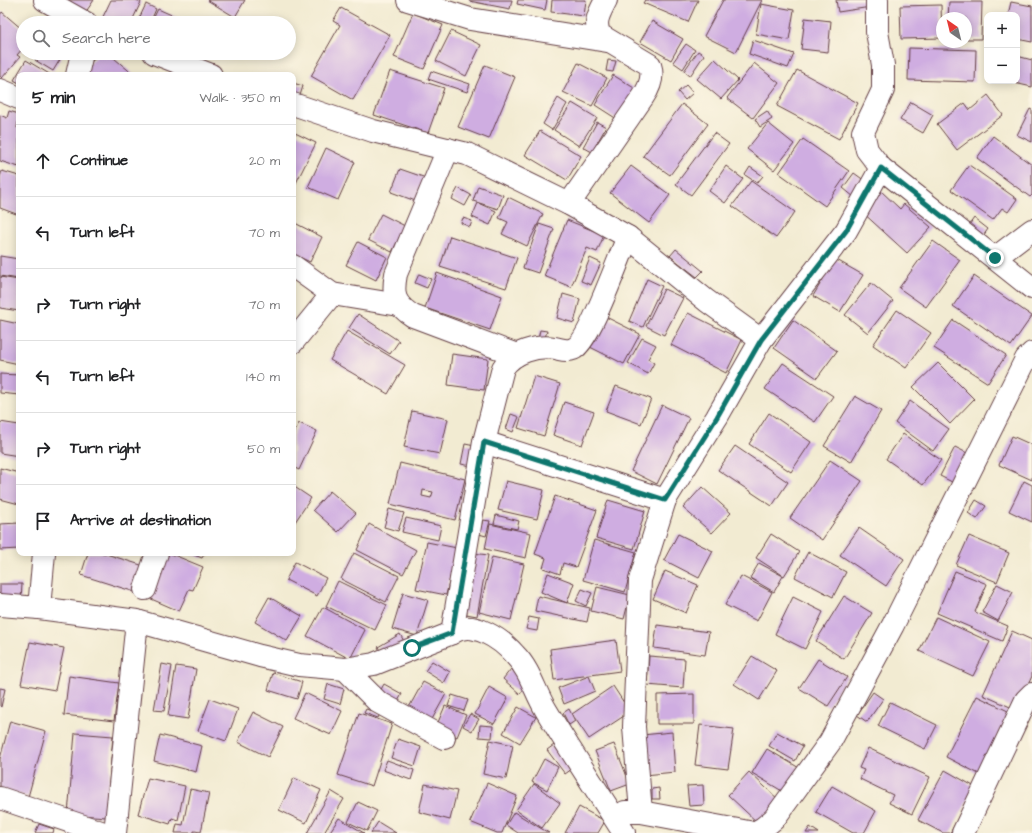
<!DOCTYPE html>
<meta charset="utf-8">
<style>
body{margin:0;font-family:"Architects Daughter",sans-serif;background:#f2f2f2;color:#202124}
.controls{position:absolute;right:12px;top:12px;display:grid;overflow:hidden;border-radius:8px;box-shadow:0 2px 10px #0003}
.controls button{width:36px;height:36px;display:grid;place-items:center;padding:0;border:0;border-bottom:1px solid #e0e0e0;background:#fff;color:#202124;font:20px sans-serif}
.compass{position:absolute;left:936px;top:12px;width:36px;height:36px;border-radius:50%;background:#fff;box-shadow:0 2px 10px #0003;rotate:325deg}
.stop{position:absolute;width:12px;height:12px;margin:-9px;border:3px solid #0f766e;border-radius:50%;background:#fff}
.stop.end{background:#0f766e;border-color:#fff;box-shadow:0 1px 4px #0008}
.list{margin:0;padding:0;list-style:none}
h2{display:flex;justify-content:space-between;align-items:center;height:52px;margin:0;padding:0 16px;font-size:17px}
h2 small{font-size:13px;font-weight:400;color:#757577}
.list li{display:grid;grid-template-columns:26px 1fr auto;gap:12px;align-items:center;box-sizing:border-box;height:72px;padding:0 16px;border-top:1px solid #e0e0e0}
.list b{display:block;font-size:15px;white-space:nowrap}
.list em{font-size:13px;font-style:normal;color:#757577}
.icon{flex:none;width:22px;height:22px;fill:none;stroke:currentColor;stroke-width:2;stroke-linecap:round;stroke-linejoin:round}
.map{position:relative;flex:none;width:1032px;height:833px;overflow:hidden}
.search{position:absolute;background:#fff;box-shadow:0 2px 10px #0003;left:16px;top:16px;width:280px;height:44px;display:flex;align-items:center;gap:10px;box-sizing:border-box;padding:0 14px;border-radius:22px;color:#757577;font-size:15px}
.panel{position:absolute;background:#fff;box-shadow:0 2px 10px #0003;left:16px;top:72px;width:280px;height:484px;border-radius:8px}
.map>svg:first-child{display:block}
.building{fill:#cfade1;fill-rule:evenodd}
.lines{fill:none;stroke-linecap:round;stroke-linejoin:round}
.minor-casing{stroke:#633e44;stroke-width:24}
.minor{stroke:#fff;stroke-width:22}
.route{stroke:#0f766e;stroke-width:5}
</style>
<div class="map">
<svg width="1032" height="833" viewBox="0 0 1032 833">
<rect width="100%" height="100%" fill="#fcf5e5"/>
<filter id="ink" filterUnits="userSpaceOnUse"><feTurbulence type="fractalNoise" baseFrequency=".025" numOctaves="2"/><feDisplacementMap in="SourceGraphic" scale="8" xChannelSelector="R" yChannelSelector="G"/><feConvolveMatrix kernelMatrix="1 2 1 2 8 2 1 2 1" color-interpolation-filters="sRGB"/></filter>
<filter id="wash" filterUnits="userSpaceOnUse"><feTurbulence type="fractalNoise" baseFrequency=".012" numOctaves="4" result="noise"/><feDisplacementMap in="SourceGraphic" scale="16" xChannelSelector="R" yChannelSelector="G"/><feGaussianBlur stdDeviation="0.9" result="paint"/><feColorMatrix in="noise" values="0 0 0 0 0 0 0 0 0 0 0 0 0 0 0 0 0 1.4 0 .05"/><feComposite in="paint" operator="in"/></filter>
<g filter="url(#wash)">
<rect width="100%" height="100%" fill="#f2ebd2"/>
<g id="blocks">
<!-- building -->
<g class="building">
<path d="M60 0H94L83 16Z"/>
<path d="M111 0H136L141 2 131 23H100Z"/>
<path d="M207 0H245L235 17Z"/>
<path d="M469 0H512L510 9 469 1Z"/>
<path d="M518 0H547L545 10 517 4Z"/>
<path d="M552 0H586L584 16 551 12Z"/>
<path d="M645 0H698L688 22 643 3Z"/>
<path d="M723 0H762L736 52 704 36Z"/>
<path d="M836 0H870L871 7 838 12Z"/>
<path d="M949 2H982L981 39H966V18H948Z"/>
<path d="M1011 2 1032 6V42L1017 39V15H1008Z"/>
<path d="M146 4 156 9 150 23H137Z"/>
<path d="M761 4 794 10 789 40 756 34Z"/>
<path d="M941 5 942 38 901 39 900 6Z"/>
<path d="M341 8 390 35 353 100 311 76 340 25 333 21Z"/>
<path d="M158 9 185 21 184 23H151Z"/>
<path d="M2 12 23 30V48L17 55 20 57 2 78 0 76V15Z"/>
<path d="M413 13 443 25 424 69 394 57Z"/>
<path d="M805 18 831 21 828 52 801 49Z"/>
<path d="M652 21 683 39 671 60 640 42Z"/>
<path d="M451 31 481 45 466 76 436 61Z"/>
<path d="M753 40 794 54 788 68 749 54Z"/>
<path d="M686 44 695 50 683 69 673 62Z"/>
<path d="M909 48 976 50 975 82 908 80Z"/>
<path d="M698 51 704 55 690 76 684 71Z"/>
<path d="M39 53H64L53 71 35 60Z"/>
<path d="M99 53H108L134 75H87L83 72Z"/>
<path d="M1017 56 1032 60V87L1010 82 1017 81Z"/>
<path d="M715 59 738 80 721 99 697 79Z"/>
<path d="M26 60 51 75H19V83L14 80Z"/>
<path d="M608 60 616 61 613 72 606 71Z"/>
<path d="M578 63 607 78 592 106 563 92Z"/>
<path d="M754 63 779 83 753 118 727 98Z"/>
<path d="M485 65 515 77 489 139 458 127Z"/>
<path d="M797 70 858 103 839 139 777 106Z"/>
<path d="M390 71 444 88 428 133 374 115Z"/>
<path d="M431 71 470 84 467 92 428 79Z"/>
<path d="M613 75 639 91 620 121 595 105Z"/>
<path d="M293 83 303 86 298 102 293 100Z"/>
<path d="M686 85 693 93 685 100 678 92Z"/>
<path d="M988 95 1003 115 957 150 937 124 965 103 970 110Z"/>
<path d="M558 98 567 104 552 130 543 124Z"/>
<path d="M911 102 933 115 923 133 900 120Z"/>
<path d="M572 103 597 118 579 146 554 130Z"/>
<path d="M682 104 708 124 670 175 643 156Z"/>
<path d="M1030 109 1032 110V142L1017 135Z"/>
<path d="M9 111 19 114 17 128H19V167L0 161V115L7 118Z"/>
<path d="M767 111 772 119 760 127 755 119Z"/>
<path d="M597 122 606 127 592 152 583 147Z"/>
<path d="M768 123 794 144 774 170 747 149Z"/>
<path d="M540 131 581 156 567 180 525 155Z"/>
<path d="M293 132 316 143 294 187H293Z"/>
<path d="M714 133 729 144 691 195 676 184Z"/>
<path d="M993 136 1032 165V195L1030 197 977 158Z"/>
<path d="M803 139 849 171 825 206 779 173Z"/>
<path d="M326 148 355 162 338 200 308 187Z"/>
<path d="M969 165 1017 199 1008 212 1002 208 993 220 951 190Z"/>
<path d="M631 166 670 195 649 223 610 193Z"/>
<path d="M726 166 743 179 725 203 709 191Z"/>
<path d="M750 167 763 176 757 183 745 175Z"/>
<path d="M400 169 429 179 421 203 391 192Z"/>
<path d="M2 171 19 176V215L0 208V177Z"/>
<path d="M854 173 865 181 854 197 843 188Z"/>
<path d="M751 181 795 212 776 238 732 206Z"/>
<path d="M478 186 503 195 498 209 473 201Z"/>
<path d="M458 188 471 195 465 206 452 199Z"/>
<path d="M880 190 900 209 904 204 931 227 907 253 861 211Z"/>
<path d="M508 197 543 214 527 246 502 234 508 222 499 218Z"/>
<path d="M478 203 496 211 490 225 472 217Z"/>
<path d="M381 214 405 226 392 252 368 240Z"/>
<path d="M463 218 472 221 470 227 461 223Z"/>
<path d="M974 218 988 229 981 239 967 228Z"/>
<path d="M567 220 604 235 597 252 587 248 571 287 544 276Z"/>
<path d="M293 222 322 237 310 262 293 254Z"/>
<path d="M539 224 554 229 538 273 523 268Z"/>
<path d="M450 236 517 258 506 288 440 267Z"/>
<path d="M933 241 960 260 926 307 899 288Z"/>
<path d="M358 242 387 257 376 280 346 265Z"/>
<path d="M676 249 703 271 697 277 670 256Z"/>
<path d="M0 256 19 259V279L0 276Z"/>
<path d="M590 258 601 263 591 285 581 281Z"/>
<path d="M835 259 863 275 840 312 813 296Z"/>
<path d="M437 273 502 296 490 330 425 308Z"/>
<path d="M419 274 431 279 427 288 415 283Z"/>
<path d="M974 276 1032 316 1011 346 953 306Z"/>
<path d="M0 277 19 280V311L0 308Z"/>
<path d="M647 279 662 286 643 327 629 321Z"/>
<path d="M871 283 893 301 868 333 845 315Z"/>
<path d="M664 289 683 298 664 335 646 326Z"/>
<path d="M563 294 580 299 574 323 557 318Z"/>
<path d="M897 310 931 333 906 368 873 345Z"/>
<path d="M688 313 742 340 726 373 671 345Z"/>
<path d="M358 314 399 341 390 354 349 328Z"/>
<path d="M604 316 640 334 624 364 588 346Z"/>
<path d="M0 320 19 324V364L0 360Z"/>
<path d="M793 320 837 351 817 378 774 348Z"/>
<path d="M953 320 1006 355 988 383 934 348Z"/>
<path d="M540 330 547 331 544 341 538 339Z"/>
<path d="M347 331 405 365 388 394 330 360Z"/>
<path d="M642 338 656 345 648 359 654 363 648 374 628 363Z"/>
<path d="M452 354 488 359 484 390 448 385Z"/>
<path d="M783 363 833 396 815 422 765 389Z"/>
<path d="M938 363 974 399 950 424 913 387Z"/>
<path d="M0 374 19 375V395L0 393Z"/>
<path d="M534 376 560 384 544 436 518 428Z"/>
<path d="M616 386 651 399 641 424 606 411Z"/>
<path d="M855 396 881 411 851 462 824 446Z"/>
<path d="M910 401 949 429 933 451 895 423Z"/>
<path d="M564 402 594 412 582 445 553 435Z"/>
<path d="M662 405 689 418 657 484 631 471Z"/>
<path d="M412 411 448 419 440 454 404 447Z"/>
<path d="M769 413 811 442 791 472 749 444Z"/>
<path d="M511 414 519 417 513 432 506 429Z"/>
<path d="M0 422 19 425V456L0 453Z"/>
<path d="M299 423 317 431 299 470 293 467V435Z"/>
<path d="M903 434 941 460 923 485 886 459Z"/>
<path d="M1012 436 1032 445V480L999 465Z"/>
<path d="M465 444 480 447 477 467 461 464Z"/>
<path d="M735 446 788 482 772 506 718 470Z"/>
<path d="M955 447 967 453 952 482 940 476Z"/>
<path d="M830 460 862 481 822 540 790 518Z"/>
<path d="M400 463 465 479 455 520 390 504ZM423 490 433 492 431 498 422 496Z"/>
<path d="M0 468 19 473V504L0 499Z"/>
<path d="M506 481 544 490 537 519 498 510Z"/>
<path d="M1024 481 1032 485V522L1009 511Z"/>
<path d="M293 486 311 498 293 525Z"/>
<path d="M702 487 731 513 712 533 683 508Z"/>
<path d="M330 491 356 513 338 532 313 510Z"/>
<path d="M555 496 597 510 576 567 563 563 560 574 543 568 546 558 535 554Z"/>
<path d="M608 500 645 511 634 549 596 538Z"/>
<path d="M976 500 986 506 977 519 968 513Z"/>
<path d="M389 509 404 513 398 531 384 527Z"/>
<path d="M496 515 519 521 517 529 494 524Z"/>
<path d="M406 518 441 526 438 540 402 532Z"/>
<path d="M483 520 490 521 486 536 479 534Z"/>
<path d="M19 523V549L0 550V524Z"/>
<path d="M369 524 416 550 403 574 357 550Z"/>
<path d="M490 524 531 533 526 558 485 549Z"/>
<path d="M859 528 904 559 886 586 840 555Z"/>
<path d="M678 534 713 551 699 578 664 560Z"/>
<path d="M771 534 799 552 784 576 756 558Z"/>
<path d="M969 536 1009 553 997 582 956 565Z"/>
<path d="M594 540 636 552 625 592 583 580Z"/>
<path d="M427 542 457 548 446 595 416 589Z"/>
<path d="M808 552 846 572 833 597 795 577Z"/>
<path d="M88 553H103L144 566 135 592 81 575Z"/>
<path d="M169 553 203 567 193 590 189 589 179 611 149 598Z"/>
<path d="M189 553H205L202 558Z"/>
<path d="M354 553 399 576 386 602 341 579Z"/>
<path d="M473 553 488 555 477 616 461 613Z"/>
<path d="M492 557 524 564 511 620 479 612Z"/>
<path d="M295 562 326 578 317 596 286 580Z"/>
<path d="M759 563 783 576 774 592 750 578Z"/>
<path d="M665 571 698 585 686 613 653 599Z"/>
<path d="M955 571 987 584 975 612 1008 626 1002 641 937 613Z"/>
<path d="M548 573 574 583 567 603 541 592Z"/>
<path d="M741 576 772 592 757 621 725 605Z"/>
<path d="M338 581 387 605 375 630 326 606Z"/>
<path d="M0 584H22L21 600 0 599Z"/>
<path d="M997 584 1013 592 998 621 982 612Z"/>
<path d="M597 587 630 595 624 619 591 611Z"/>
<path d="M582 589 592 593 586 606 576 601Z"/>
<path d="M403 593 428 600 417 636 392 629Z"/>
<path d="M538 596 590 608 587 622 535 611Z"/>
<path d="M844 596 872 613 844 659 816 641Z"/>
<path d="M269 597 302 616 287 641 255 622Z"/>
<path d="M793 597 823 612 805 649 775 634Z"/>
<path d="M323 607 365 630 350 659 307 636Z"/>
<path d="M529 617 539 619 537 631 526 629Z"/>
<path d="M936 617 990 642 973 676 919 651Z"/>
<path d="M657 625 709 632 705 655 654 648Z"/>
<path d="M1012 631 1032 640V676L1017 710 983 695Z"/>
<path d="M400 634 406 645 384 657 378 647Z"/>
<path d="M616 640 620 671 554 680 550 649Z"/>
<path d="M30 642 64 648 55 690 21 684Z"/>
<path d="M649 656 685 659 683 688 647 685Z"/>
<path d="M752 656 777 671 759 700 734 684Z"/>
<path d="M818 659 847 677 828 706 799 688Z"/>
<path d="M432 661 450 672 444 683 425 671Z"/>
<path d="M162 664 172 666 164 711 154 710Z"/>
<path d="M176 666 196 669 188 719 168 716Z"/>
<path d="M511 669 528 684 520 694 503 679Z"/>
<path d="M273 673 302 682 297 699 268 690Z"/>
<path d="M69 676 119 683 114 721 64 715Z"/>
<path d="M589 676 595 691 564 704 558 688Z"/>
<path d="M423 682 446 694 430 723 407 711Z"/>
<path d="M328 684 344 689 340 704 324 699Z"/>
<path d="M384 684 402 694 396 705 378 695Z"/>
<path d="M613 686 630 712 589 739 572 714Z"/>
<path d="M489 687 508 698 494 724 475 714Z"/>
<path d="M0 688 5 689 1 707 0 706Z"/>
<path d="M873 692 883 699 867 722 857 715Z"/>
<path d="M305 693 342 711 331 735 293 718Z"/>
<path d="M694 694V724H657V695Z"/>
<path d="M452 695 468 700 464 711 448 706Z"/>
<path d="M977 696 1010 712 979 774 946 757Z"/>
<path d="M210 699 238 709 226 741 198 731Z"/>
<path d="M890 702 937 725 925 749 878 726Z"/>
<path d="M445 706 466 715 457 737 436 727Z"/>
<path d="M518 707 536 717 520 743 503 733Z"/>
<path d="M366 709 380 714 378 718 364 713Z"/>
<path d="M569 709 575 721 569 725 563 713Z"/>
<path d="M253 712 283 727 268 757 238 742Z"/>
<path d="M359 713 392 724 372 786 338 775Z"/>
<path d="M470 714 479 719 472 731 463 726Z"/>
<path d="M10 721 46 731 28 797 0 789V759Z"/>
<path d="M480 725 493 726 492 738 479 737Z"/>
<path d="M700 725 734 729 728 769 695 765Z"/>
<path d="M672 732 675 772 645 775 642 735Z"/>
<path d="M777 732 803 746 795 761 769 746Z"/>
<path d="M75 733 113 736 106 817 68 814Z"/>
<path d="M160 735 202 746 196 772 154 761Z"/>
<path d="M398 739 421 747 415 766 391 758Z"/>
<path d="M490 740 513 745 506 779 483 774Z"/>
<path d="M614 744 630 784 611 791 595 751Z"/>
<path d="M554 745 572 769 565 774 547 750Z"/>
<path d="M868 748 930 777 912 814 889 803 893 795 860 779 864 770 859 768Z"/>
<path d="M767 749 801 769 787 794 752 773Z"/>
<path d="M544 759 558 767 547 790 532 782Z"/>
<path d="M387 760 414 770 411 780 383 770Z"/>
<path d="M945 770 975 787 950 833H943L918 820Z"/>
<path d="M749 772 780 801 759 824 728 795Z"/>
<path d="M148 778 185 786 178 820 172 818 170 824 138 814Z"/>
<path d="M294 778 321 790 306 823 279 810Z"/>
<path d="M487 783 517 796 502 833H497L470 822Z"/>
<path d="M425 784 457 791 450 820 419 812Z"/>
<path d="M534 784 560 803 542 828 516 810Z"/>
<path d="M703 785 704 805 689 806 687 786Z"/>
<path d="M832 786 876 811 864 833H853L816 812Z"/>
<path d="M659 788 660 799H652V789Z"/>
<path d="M190 789 209 793 201 832 194 831V833H175L177 824 183 825Z"/>
<path d="M331 791 344 799 324 833H307Z"/>
<path d="M358 802 377 811 367 831 348 822Z"/>
<path d="M579 807 605 821 598 833H565Z"/>
<path d="M514 812 542 829 549 833H518L506 825Z"/>
<path d="M339 818 364 833H329Z"/>
<path d="M378 822 396 833H371Z"/>
<path d="M39 824 54 829 53 833H35Z"/>
<path d="M810 827 819 833H806Z"/>
</g>
</g>
</g>
<g filter="url(#ink)">
<use href="#blocks" fill-opacity="0" stroke="#633e44" stroke-width="1"/>
<g class="lines">
<defs>
<g id="minor">
<path d="M45 0 86 23"/>
<path d="M408 0 470 19 607 41"/>
<path d="M877 0V32L883 65V90L863 132 867 150 881 168 1032 288"/>
<path d="M154 53 211 75"/>
<path d="M77 75 82 53"/>
<path d="M0 90 19 98"/>
<path d="M293 104 373 131 467 154 569 204 628 237 707 301 761 340"/>
<path d="M448 149 396 274C392 295 394 304 413 316L517 355"/>
<path d="M569 204 643 97C650 87 654 77 650 65L600 35C593 22 600 12 606 0"/>
<path d="M995 258 1032 230"/>
<path d="M293 266 332 294 399 305"/>
<path d="M293 342 332 294"/>
<path d="M484 442 665 500"/>
<path d="M145 589 157 553"/>
<path d="M0 605 39 608 137 621 260 656 299 665 345 669 374 664 452 633C472 618 502 640 515 655 530 670 535 692 546 710 571 752 598 792 624 833"/>
<path d="M39 608 44 553"/>
<path d="M452 633 484 442 503 368C513 352 537 345 555 348 561 349 566 352 573 349 589 343 619 257 628 237"/>
<path d="M345 669 378 702 444 738"/>
<path d="M0 798 104 833"/>
<path d="M625 812H641L754 833 763 828 774 819 830 742 893 625 1026 359 1032 353"/>
<path d="M641 812 634 727 640 580 665 500 717 417 761 340 846 231 881 168"/>
<path d="M115 833 137 621"/>
<path d="M963 833 1026 700 1032 694"/>
</g>
</defs>
<!-- minor casing -->
<use href="#minor" class="minor-casing"/>
<!-- minor -->
<use href="#minor" class="minor"/>
</g>
</g>
<g class="lines" filter="url(#ink)">
<!-- route -->
<path class="route" d="M412 648 452 633 484 442 665 500 717 417 761 340 846 231 881 168 995 258"/>
</g>
</svg>
<div class="controls">
<button>+</button>
<button>−</button>
</div>
<svg class="compass" viewBox="-18 -18 36 36"><path d="M0-13l5 13h-10z" fill="#e53935"/><path d="M0 13l5-13h-10z" fill="#757577"/></svg>
<div class="stop" style="left:412px;top:648px"></div>
<div class="stop end" style="left:995px;top:258px"></div>
<div class="search"><svg class="icon" aria-label="search" viewBox="0 0 24 24"><circle cx="10" cy="10" r="6"/><path d="M15 15l6 6"/></svg>Search here</div>
<section class="panel">
<h2>5 min<small>Walk · 350 m</small></h2>
<ul class="list">
<li><svg class="icon" aria-label="ahead" viewBox="0 0 24 24"><path d="M12 20V5M6 11l6-6 6 6"/></svg><div><b>Continue</b></div><em>20 m</em></li>
<li><svg class="icon" aria-label="left" viewBox="0 0 24 24"><path d="M17 20v-9H6M10 6l-5 5 5 5"/></svg><div><b>Turn left</b></div><em>70 m</em></li>
<li><svg class="icon" aria-label="right" viewBox="0 0 24 24"><path d="M7 20v-9h11M14 6l5 5-5 5"/></svg><div><b>Turn right</b></div><em>70 m</em></li>
<li><svg class="icon" aria-label="left" viewBox="0 0 24 24"><path d="M17 20v-9H6M10 6l-5 5 5 5"/></svg><div><b>Turn left</b></div><em>140 m</em></li>
<li><svg class="icon" aria-label="right" viewBox="0 0 24 24"><path d="M7 20v-9h11M14 6l5 5-5 5"/></svg><div><b>Turn right</b></div><em>50 m</em></li>
<li><svg class="icon" aria-label="arrive" viewBox="0 0 24 24"><path d="M6 21V4h12l-3 4 3 4H6"/></svg><div><b>Arrive at destination</b></div></li>
</ul>
</section>
</div>
